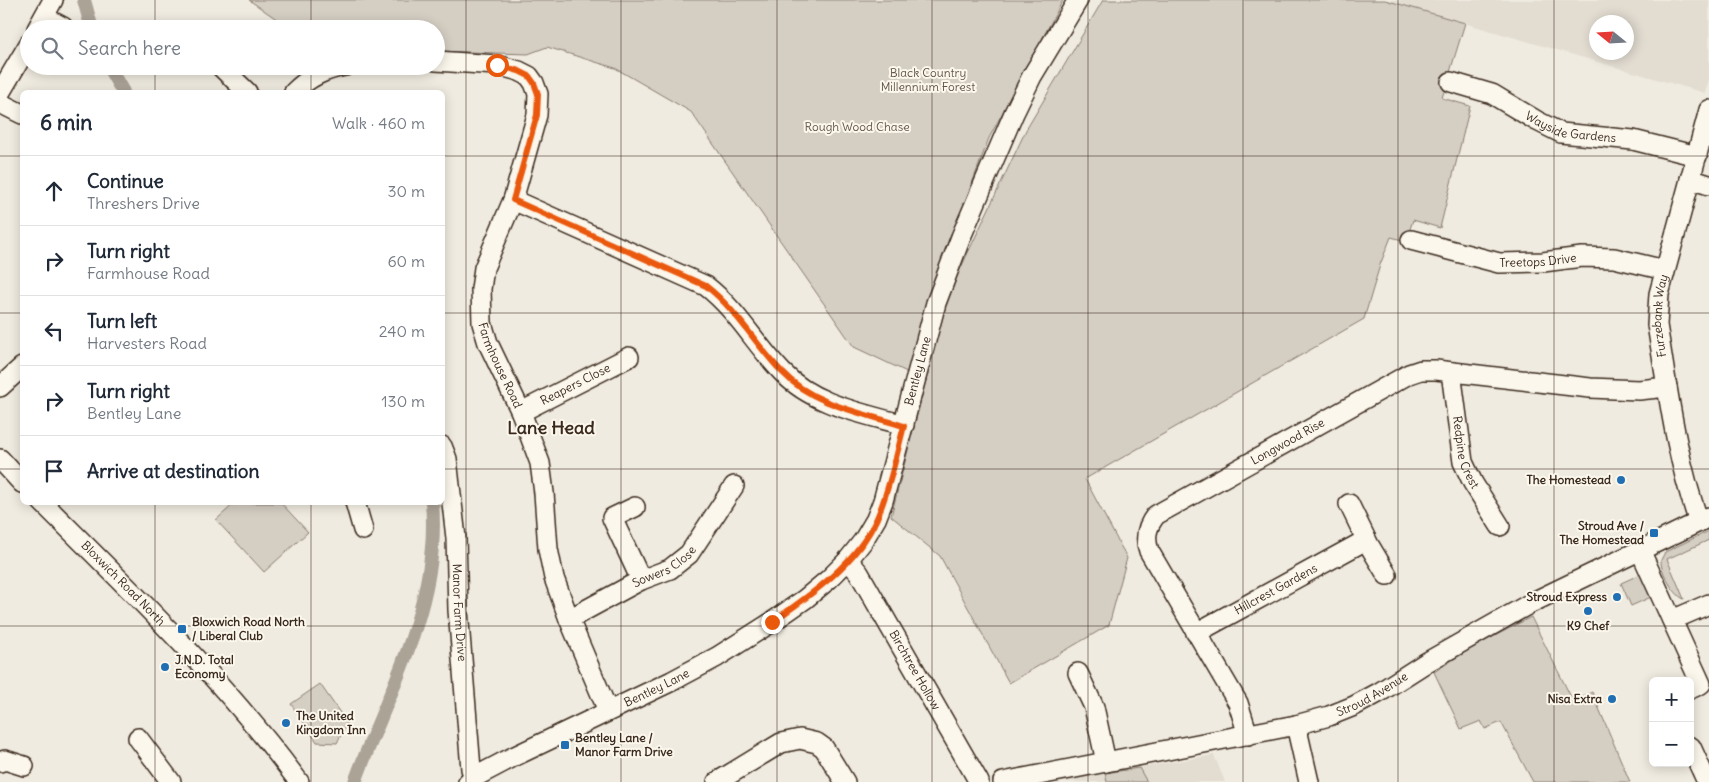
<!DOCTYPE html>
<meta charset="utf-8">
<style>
body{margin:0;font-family:Delius,sans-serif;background:#f2f2f3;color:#1f2937}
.controls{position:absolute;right:15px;bottom:15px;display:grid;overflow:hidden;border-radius:8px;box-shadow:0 2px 12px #0003}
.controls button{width:45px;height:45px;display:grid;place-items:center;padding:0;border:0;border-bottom:1px solid #e0e1e3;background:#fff;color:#1f2937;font:25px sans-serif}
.compass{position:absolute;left:1589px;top:15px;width:45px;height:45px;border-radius:50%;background:#fff;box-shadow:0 2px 12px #0003;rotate:288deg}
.stop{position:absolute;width:15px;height:15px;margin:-11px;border:4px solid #ea580c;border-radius:50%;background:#fff}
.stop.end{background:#ea580c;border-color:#fff;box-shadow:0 1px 5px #0008}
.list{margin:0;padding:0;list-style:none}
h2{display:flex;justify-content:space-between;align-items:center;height:65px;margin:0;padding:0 20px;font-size:21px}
h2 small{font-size:16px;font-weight:400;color:#747a83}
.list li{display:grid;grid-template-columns:32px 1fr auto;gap:15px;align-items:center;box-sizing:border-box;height:70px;padding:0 20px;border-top:1px solid #e0e1e3}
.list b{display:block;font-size:19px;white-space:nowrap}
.list p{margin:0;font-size:16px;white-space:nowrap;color:#747a83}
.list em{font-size:16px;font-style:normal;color:#747a83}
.icon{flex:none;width:28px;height:28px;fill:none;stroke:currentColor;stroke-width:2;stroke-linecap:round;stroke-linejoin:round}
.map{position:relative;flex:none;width:1709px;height:782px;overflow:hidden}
.search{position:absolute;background:#fff;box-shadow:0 2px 12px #0003;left:20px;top:20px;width:425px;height:55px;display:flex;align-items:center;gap:12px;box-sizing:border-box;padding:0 18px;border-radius:28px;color:#747a83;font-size:19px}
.panel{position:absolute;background:#fff;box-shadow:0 2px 12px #0003;left:20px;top:90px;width:425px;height:415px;border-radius:8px}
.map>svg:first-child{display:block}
.built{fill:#e2dcd1;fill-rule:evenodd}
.green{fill:#d5cec3;stroke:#887c70}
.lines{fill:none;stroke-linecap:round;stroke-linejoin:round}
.canal{stroke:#aca397;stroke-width:14}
.minor-casing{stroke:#3b2a1e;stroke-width:22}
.minor{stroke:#fbf7ec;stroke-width:19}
.route{stroke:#ea580c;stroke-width:6}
.grid{fill:none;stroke:#3b2a1e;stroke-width:1;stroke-opacity:0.55}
.poi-dot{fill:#1f6fb2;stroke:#fbf7ec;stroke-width:2}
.labels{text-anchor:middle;stroke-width:4;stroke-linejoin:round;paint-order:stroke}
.park-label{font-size:12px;fill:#625347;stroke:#fbf7ec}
.street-label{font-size:12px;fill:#3b2a1e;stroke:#fbf7ec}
.poi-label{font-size:12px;font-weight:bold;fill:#3b2a1e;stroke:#fbf7ec;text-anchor:end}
.district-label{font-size:18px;font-weight:bold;fill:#3b2a1e;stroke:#fbf7ec}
</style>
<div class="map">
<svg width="1709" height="782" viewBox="0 0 1709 782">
<rect width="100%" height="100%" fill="#f0ebe0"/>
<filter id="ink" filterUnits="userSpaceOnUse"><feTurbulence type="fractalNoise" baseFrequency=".02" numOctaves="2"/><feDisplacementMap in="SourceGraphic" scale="10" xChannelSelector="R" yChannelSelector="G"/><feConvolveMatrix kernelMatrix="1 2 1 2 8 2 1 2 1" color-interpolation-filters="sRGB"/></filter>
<g filter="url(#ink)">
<!-- built -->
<g class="built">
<path d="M1385 0H1709V79L1705 93ZM1596 22H1626V52H1596Z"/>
<path d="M1214 755 1225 782H1053Z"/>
</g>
<!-- green -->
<g class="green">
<path d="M249 0H1063L989 138 926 307 909 373 854 347 691 112 615 68 547 47 528 54 436 51V29H291Z"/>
<path d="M1103 0H1385L1465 23 1442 98 1470 106 1440 228 1413 220 1406 241 1391 237 1380 265 1364 319 1085 479 1127 558 1109 625 1009 683 940 556 891 516 948 295 1026 130Z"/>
<path d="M235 503H281L308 532 264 572 216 520Z"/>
<path d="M1709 531V540L1667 559 1684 599C1674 595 1660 571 1661 560 1662 557 1664 555 1665 552Z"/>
<path d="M1641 574 1651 597 1631 606 1621 583Z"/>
<path d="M1531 617 1573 701 1592 692 1630 782H1533L1501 722 1485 729 1481 721 1461 729 1434 672 1466 651Z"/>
<path d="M320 684 347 723 337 743 317 742 291 704Z"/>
<path d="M1139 768 1147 782H1107L1105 773Z"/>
</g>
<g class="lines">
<!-- canal -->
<g class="canal">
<path d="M84 0 92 29"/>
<path d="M108 66 123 92"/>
<path d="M355 782C388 692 441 602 432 502"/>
</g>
<defs>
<g id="minor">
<path d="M44 17 63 27"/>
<path d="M37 29 53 0"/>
<path id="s1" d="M436 61 497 65 519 71 529 76 534 83 538 94 537 115 513 200 484 268 481 289 482 323 488 343 521 412 540 463 544 493 548 549 554 578 569 619 608 711"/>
<path d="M220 66 247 92"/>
<path id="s2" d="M1451 82 1492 94 1537 121 1561 133 1633 140 1697 156"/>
<path d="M294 92C309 77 324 70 345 66"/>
<path d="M0 93 29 44"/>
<path d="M0 103 22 114"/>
<path d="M1690 179 1709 185"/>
<path d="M513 200 706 286C737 310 755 344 782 372 813 405 862 413 904 425"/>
<path id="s3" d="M1411 240 1499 263 1543 262 1582 257 1614 258 1665 270"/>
<path id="s4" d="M1451 372 1463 462 1473 483 1500 526"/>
<path d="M0 387 22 367"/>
<path id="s5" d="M521 412 629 357"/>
<path id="s6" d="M442 446 447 459 456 538 458 610 471 769 475 777"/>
<path d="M0 459 22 483"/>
<path id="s7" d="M42 502C131 591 224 680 299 782"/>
<path d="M355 502 363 530"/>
<path d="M1349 504 1367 541"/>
<path d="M635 507 612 518 641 580"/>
<path id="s8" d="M1699 522C1676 458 1668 391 1657 325L1659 294 1709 110"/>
<path d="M1640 550 1701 684 1690 689"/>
<path id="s9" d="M848 560 859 573 979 782"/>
<path id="s10" d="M569 619 641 580 670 569 689 554 734 486"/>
<path d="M1672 620 1709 604"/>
<path id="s11" d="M1196 633 1366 540 1387 575"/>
<path d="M1078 673 1094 707 1106 762"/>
<path d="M1296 725 1309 782"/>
<path id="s12" d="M1248 735 1238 703 1149 551C1144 537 1147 526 1156 515L1409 374 1421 370H1436L1590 388 1639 390 1667 387"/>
<path d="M138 738 171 782"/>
<path d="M1691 747 1707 782"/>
<path d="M0 762 5 760 24 766"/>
<path id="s13" d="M468 782 475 777 513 757 672 681 717 657 772 622 805 599 829 579 848 560 863 541 876 519 883 501 936 303 961 237 1014 113 1032 76 1078 0"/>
<path d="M717 782 781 743 800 739 817 743 824 748 845 782"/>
<path id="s14" d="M1003 782 1296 725 1329 716 1354 706 1380 692 1427 662 1531 603 1709 517"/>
</g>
</defs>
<!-- minor casing -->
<use href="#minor" class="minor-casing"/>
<!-- minor -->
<use href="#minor" class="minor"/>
</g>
</g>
<g class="lines" filter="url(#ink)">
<!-- route -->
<path class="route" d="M497 65 519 71 529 76 534 83 538 94 537 115 513 200 706 286C737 310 755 344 782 372 813 405 862 413 904 426 896 456 890 488 877 518 857 563 811 595 772 622"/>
</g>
<!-- grid -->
<path class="grid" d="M155 0V29M311 0V29M466 0V782M621 0V782M777 0V782M932 0V782M1088 0V782M1243 0V782M1398 0V782M1554 0V782M155 66V92M311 66V92M0 156H22M442 156H1709M0 313H22M442 313H1709M0 469H22M442 469H1709M155 502V782M311 502V782M0 626H1709"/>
<!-- markers -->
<g class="poi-dot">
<circle cx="1621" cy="480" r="5"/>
<rect x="1649" y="528" width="10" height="10" rx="2.5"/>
<circle cx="1617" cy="597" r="5"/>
<circle cx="1588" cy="611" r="5"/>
<rect x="177" y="624" width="10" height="10" rx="2.5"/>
<circle cx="165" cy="667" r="5"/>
<circle cx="1612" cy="699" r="5"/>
<circle cx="286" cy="723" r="5"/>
<rect x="560" y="740" width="10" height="10" rx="2.5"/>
</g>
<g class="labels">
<!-- park labels -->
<g class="park-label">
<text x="928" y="77">Black Country<tspan x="928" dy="14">Millennium Forest</tspan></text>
<text x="857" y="131">Rough Wood Chase</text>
</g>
<!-- street labels -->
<g class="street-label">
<text dy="4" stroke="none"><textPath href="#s2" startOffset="130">Wayside Gardens</textPath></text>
<text dy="4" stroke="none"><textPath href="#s3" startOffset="130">Treetops Drive</textPath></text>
<text dy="4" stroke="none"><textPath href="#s8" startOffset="211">Furzebank Way</textPath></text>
<text dy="4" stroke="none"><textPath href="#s1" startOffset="400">Farmhouse Road</textPath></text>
<text dy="4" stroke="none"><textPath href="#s13" startOffset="646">Bentley Lane</textPath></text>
<text dy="4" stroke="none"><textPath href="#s5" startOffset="61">Reapers Close</textPath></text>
<text dy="4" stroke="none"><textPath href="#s12" startOffset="399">Longwood Rise</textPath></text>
<text dy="4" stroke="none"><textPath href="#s4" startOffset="82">Redpine Crest</textPath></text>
<text dy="4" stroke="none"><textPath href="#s10" startOffset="109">Sowers Close</textPath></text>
<text dy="4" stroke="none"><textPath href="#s7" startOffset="115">Bloxwich Road North</textPath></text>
<text dy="4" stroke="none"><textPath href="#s11" startOffset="91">Hillcrest Gardens</textPath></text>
<text dy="4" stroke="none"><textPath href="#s6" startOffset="168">Manor Farm Drive</textPath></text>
<text dy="4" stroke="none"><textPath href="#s9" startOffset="129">Birchtree Hollow</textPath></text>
<text dy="4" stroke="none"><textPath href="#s13" startOffset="211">Bentley Lane</textPath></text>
<text dy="4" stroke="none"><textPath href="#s14" startOffset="381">Stroud Avenue</textPath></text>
</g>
<!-- poi labels -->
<g class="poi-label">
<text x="1611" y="484">The Homestead</text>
<text x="1644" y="530">Stroud Ave /<tspan x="1644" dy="14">The Homestead</tspan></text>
<text x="1607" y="601">Stroud Express</text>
<text x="192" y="626" text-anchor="start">Bloxwich Road North<tspan x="192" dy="14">/ Liberal Club</tspan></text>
<text x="1588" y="630" text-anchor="middle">K9 Chef</text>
<text x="175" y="664" text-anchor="start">J.N.D. Total<tspan x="175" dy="14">Economy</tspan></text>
<text x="1602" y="703">Nisa Extra</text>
<text x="296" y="720" text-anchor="start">The United<tspan x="296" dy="14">Kingdom Inn</tspan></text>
<text x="575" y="742" text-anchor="start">Bentley Lane /<tspan x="575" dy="14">Manor Farm Drive</tspan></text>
</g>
<!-- district labels -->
<g class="district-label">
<text x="551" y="434">Lane Head</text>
</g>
</g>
</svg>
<div class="controls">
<button>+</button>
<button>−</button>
</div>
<svg class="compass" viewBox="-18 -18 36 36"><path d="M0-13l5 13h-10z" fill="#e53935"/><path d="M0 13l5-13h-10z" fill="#747a83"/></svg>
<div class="stop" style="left:497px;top:65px"></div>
<div class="stop end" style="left:772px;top:622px"></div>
<div class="search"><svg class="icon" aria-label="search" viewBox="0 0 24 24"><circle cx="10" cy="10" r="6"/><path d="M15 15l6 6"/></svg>Search here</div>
<section class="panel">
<h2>6 min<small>Walk · 460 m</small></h2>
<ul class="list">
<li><svg class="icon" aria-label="ahead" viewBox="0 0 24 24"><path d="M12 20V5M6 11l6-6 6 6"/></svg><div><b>Continue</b><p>Threshers Drive</p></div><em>30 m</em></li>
<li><svg class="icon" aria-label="right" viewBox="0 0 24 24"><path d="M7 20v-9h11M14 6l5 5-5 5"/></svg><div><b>Turn right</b><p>Farmhouse Road</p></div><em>60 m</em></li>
<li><svg class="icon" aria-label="left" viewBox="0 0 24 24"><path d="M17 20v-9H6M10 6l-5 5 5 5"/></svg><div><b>Turn left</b><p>Harvesters Road</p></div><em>240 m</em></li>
<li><svg class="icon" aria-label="right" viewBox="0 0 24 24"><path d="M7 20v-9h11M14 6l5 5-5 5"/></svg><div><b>Turn right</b><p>Bentley Lane</p></div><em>130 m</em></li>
<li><svg class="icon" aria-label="arrive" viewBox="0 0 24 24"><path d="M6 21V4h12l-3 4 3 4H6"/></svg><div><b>Arrive at destination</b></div></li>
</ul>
</section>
</div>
